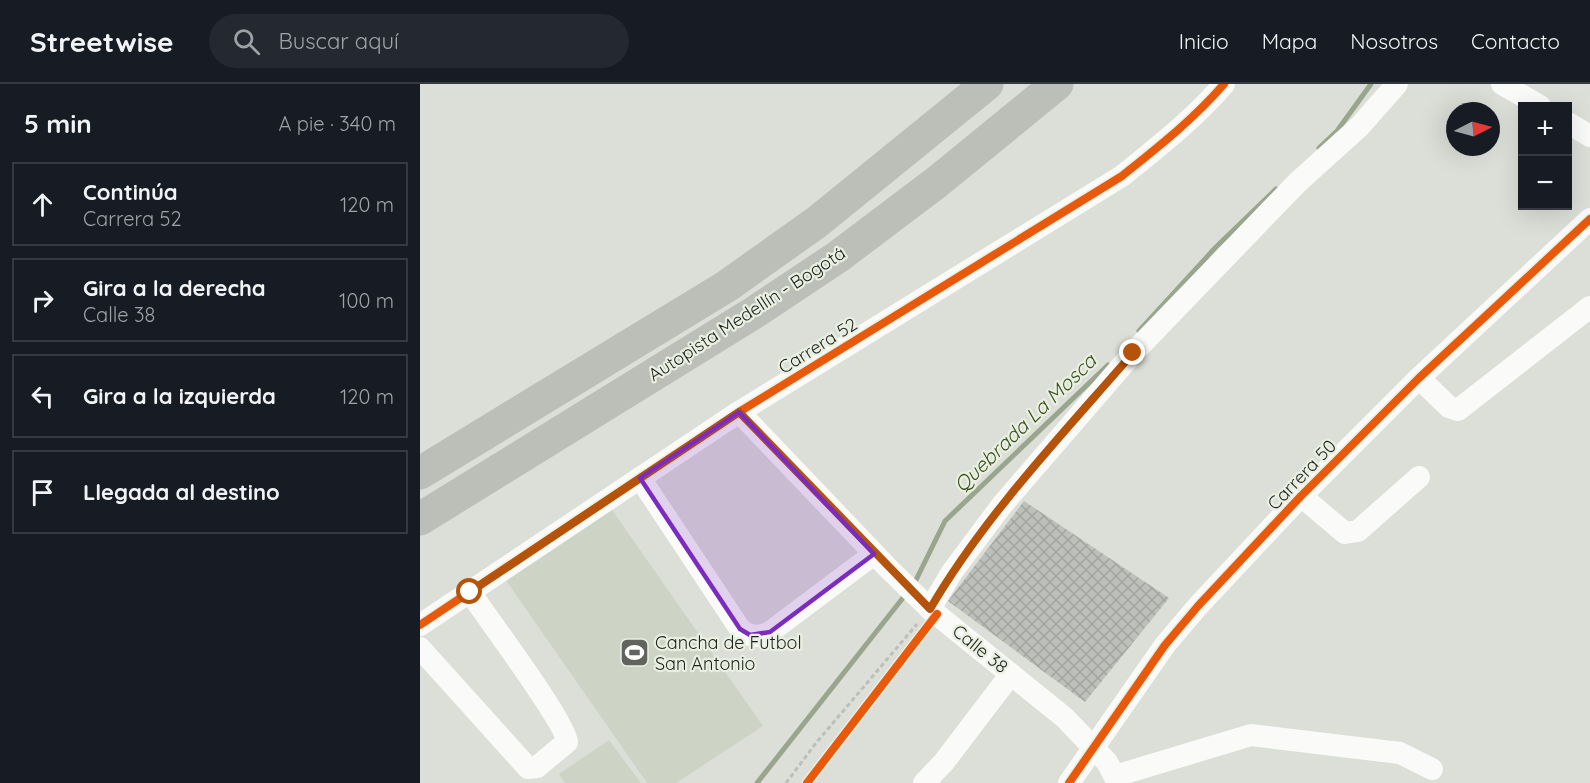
<!DOCTYPE html>
<html lang="es">
<meta charset="utf-8">
<style>
body{margin:0;font-family:Quicksand,sans-serif;background:#242831;color:#f1f3f6}
.controls{position:absolute;right:18px;top:18px;display:grid;overflow:hidden;border-radius:0px;box-shadow:0 6px 24px #0002}
.controls button{width:54px;height:54px;display:grid;place-items:center;padding:0;border:0;border-bottom:2px solid #363941;background:#171b24;color:#f1f3f6;font:30px sans-serif}
.compass{position:absolute;left:1026px;top:18px;width:54px;height:54px;border-radius:50%;background:#171b24;box-shadow:0 6px 24px #0002;rotate:84deg}
.stop{position:absolute;width:18px;height:18px;margin:-14px;border:4px solid #b45309;border-radius:50%;background:#fff}
.stop.end{background:#b45309;border-color:#fff;box-shadow:0 2px 6px #0008}
.list{margin:0;padding:0;list-style:none}
h2{display:flex;justify-content:space-between;align-items:center;height:78px;margin:0;padding:0 24px;font-size:26px}
h2 small{font-size:20px;font-weight:400;color:#9ea1a6}
.list li{display:grid;grid-template-columns:39px 1fr auto;gap:18px;align-items:center;box-sizing:border-box;height:84px;margin:0 12px 12px;padding:0 12px;border:2px solid #363941;border-radius:0px}
.list b{display:block;font-size:22px;white-space:nowrap}
.list p{margin:0;font-size:20px;white-space:nowrap;color:#9ea1a6}
.list em{font-size:20px;font-style:normal;color:#9ea1a6}
.icon{flex:none;width:33px;height:33px;fill:none;stroke:currentColor;stroke-width:2;stroke-linecap:round;stroke-linejoin:round}
.map{position:relative;flex:none;width:1170px;height:699px;overflow:hidden}
header{display:flex;align-items:center;gap:36px;box-sizing:border-box;height:84px;padding:0 30px;background:#171b24;border-bottom:2px solid #363941}
header strong{font-size:28px}
nav{display:flex;gap:33px;margin-inline-start:auto;font-size:21px}
.search{width:420px;height:54px;background:#242831;display:flex;align-items:center;gap:15px;box-sizing:border-box;padding:0 21px;border-radius:33px;color:#9ea1a6;font-size:22px}
main{display:flex}
aside{flex:1;background:#171b24}
.map>svg:first-child{display:block}
.pitch{fill:#cdd4c5}
.lines{fill:none;stroke-linecap:round;stroke-linejoin:round}
.stream{stroke:#9aa58d;stroke-width:5}
.building{fill:url(#building-cross-hatch)}
.path{stroke:#bdbebc;stroke-width:3;stroke-dasharray:4.5 3;stroke-linecap:butt}
.minor{stroke:#fafaf9;stroke-width:22}
.highway{stroke:#bcbfb8;stroke-width:33}
.cycleway-casing{stroke:#e9f0e2;stroke-width:11}
.cycleway{stroke:#e8590c;stroke-width:8}
.route{stroke:#b45309;stroke-width:8}
.marked{fill:#7b2cbf;fill-opacity:0.2;stroke:#7b2cbf;stroke-width:4.5;stroke-linejoin:round}
.labels{text-anchor:middle;stroke-width:4.5;stroke-linejoin:round;paint-order:stroke}
.street-label{font-size:18px;fill:#1f211c;stroke:#e9f0e2}
.poi-label{font-size:18px;fill:#1f211c;stroke:#e9f0e2;text-anchor:start}
.water-label{font-size:20px;font-style:italic;fill:#3b501e;stroke:#e9f0e2}
</style>
<header>
<strong>Streetwise</strong>
<div class="search"><svg class="icon" aria-label="search" viewBox="0 0 24 24"><circle cx="10" cy="10" r="6"/><path d="M15 15l6 6"/></svg>Buscar aquí</div>
<nav><a>Inicio</a><a>Mapa</a><a>Nosotros</a><a>Contacto</a></nav>
</header>
<main>
<aside>
<h2>5 min<small>A pie · 340 m</small></h2>
<ul class="list">
<li><svg class="icon" aria-label="ahead" viewBox="0 0 24 24"><path d="M12 20V5M6 11l6-6 6 6"/></svg><div><b>Continúa</b><p>Carrera 52</p></div><em>120 m</em></li>
<li><svg class="icon" aria-label="right" viewBox="0 0 24 24"><path d="M7 20v-9h11M14 6l5 5-5 5"/></svg><div><b>Gira a la derecha</b><p>Calle 38</p></div><em>100 m</em></li>
<li><svg class="icon" aria-label="left" viewBox="0 0 24 24"><path d="M17 20v-9H6M10 6l-5 5 5 5"/></svg><div><b>Gira a la izquierda</b></div><em>120 m</em></li>
<li><svg class="icon" aria-label="arrive" viewBox="0 0 24 24"><path d="M6 21V4h12l-3 4 3 4H6"/></svg><div><b>Llegada al destino</b></div></li>
</ul>
</aside>
<div class="map">
<svg width="1170" height="699" viewBox="0 0 1170 699">
<defs>
<pattern id="building-cross-hatch" width="8" height="8" patternUnits="userSpaceOnUse" patternTransform="scale(1.5)"><rect width="8" height="8" fill="#bdc0ba"/><path d="M0 0l8 8M0 8l8-8" fill="none" stroke="#a2a59f"/></pattern>
</defs>
<rect width="100%" height="100%" fill="#dcdfd8"/>
<!-- pitch -->
<g class="pitch">
<path d="M190 423 343 642 256 699H227L85 495Z"/>
<path d="M189 656 221 699H145L139 690Z"/>
</g>
<g class="lines">
<!-- stream -->
<g class="stream">
<path d="M899 64 917 47 951 0"/>
<path d="M719 247 796 163 856 105"/>
<path d="M494 500 525 437 688 281"/>
<path d="M337 699 486 510"/>
</g>
</g>
<!-- building -->
<path class="building" d="M604 417 749 514 665 618 528 517Z"/>
<g class="lines">
<!-- path -->
<path class="path" d="M366 699 396 659 497 540"/>
<!-- minor -->
<g class="minor">
<path d="M1082 0 1120 22"/>
<path d="M1148 39 1170 52"/>
<path d="M999 294 1029 323 1038 326 1170 223"/>
<path d="M319 328 467 483 510 525 645 634 687 678 698 699"/>
<path d="M220 394 320 545C329 553 339 554 350 548L454 470"/>
<path d="M881 412 925 449 938 447 999 393"/>
<path d="M510 525 532 488 582 421 713 269 878 98 940 42 977 0"/>
<path d="M0 541 319 328 702 92C738 63 774 35 804 0"/>
<path d="M0 564 108 684 117 683 147 658C147 640 65 531 50 508"/>
<path d="M695 692 831 651 980 669 1012 685"/>
<path d="M504 699 524 678 591 590"/>
<path d="M649 699 745 561 778 522 881 412 999 294 1170 135"/>
</g>
<!-- highway -->
<g class="highway">
<path d="M0 389 307 202 397 138 567 0"/>
<path d="M0 435 335 228 419 172 517 98 637 0"/>
</g>
<defs>
<g id="cycleway">
<path d="M0 541 319 328 702 92C738 63 774 35 804 0"/>
<path d="M387 699 517 530"/>
<path d="M649 699 745 561 778 522 881 412 999 294 1170 135"/>
</g>
</defs>
<!-- cycleway casing -->
<use href="#cycleway" class="cycleway-casing"/>
<!-- cycleway -->
<use href="#cycleway" class="cycleway"/>
</g>
<g class="lines">
<!-- route -->
<path class="route" d="M50 508 319 328 510 525C565 431 642 351 713 269"/>
</g>
<!-- marked area -->
<path class="marked" d="M319 328 454 470 350 548 330 551 320 545 220 394Z"/>
<!-- icons -->
<defs>
<symbol id="stadium-square" viewBox="-11 -11 22 22"><rect x="-9" y="-9" width="18" height="18" rx="4" fill="#61645e" stroke="#e9f0e2"/><path d="M0-5a6.5 5 0 1 0 0 10a6.5 5 0 1 0 0-10ZM-3.5-1.8h7v3.6h-7Z" fill="#fff"/></symbol>
</defs>
<g fill-rule="evenodd">
<use href="#stadium-square" x="198" y="552" width="33" height="33"/>
</g>
<g class="labels">
<!-- street labels -->
<g class="street-label">
<text transform="translate(327 230) rotate(-33)" y="6">Autopista Medellín - Bogotá</text>
<text transform="translate(398 262) rotate(-32)" y="6">Carrera 52</text>
<text transform="translate(882 391) rotate(-46)" y="6">Carrera 50</text>
<text transform="translate(560 565) rotate(39)" y="6">Calle 38</text>
</g>
<!-- poi labels -->
<g class="poi-label">
<text x="235" y="565">Cancha de Futbol<tspan x="235" dy="21">San Antonio</tspan></text>
</g>
<!-- water labels -->
<g class="water-label">
<text transform="translate(605 339) rotate(-44)" y="7">Quebrada La Mosca</text>
</g>
</g>
</svg>
<div class="controls">
<button>+</button>
<button>−</button>
</div>
<svg class="compass" viewBox="-18 -18 36 36"><path d="M0-13l5 13h-10z" fill="#e53935"/><path d="M0 13l5-13h-10z" fill="#9ea1a6"/></svg>
<div class="stop" style="left:50px;top:508px"></div>
<div class="stop end" style="left:713px;top:269px"></div>
</div>
</main>
